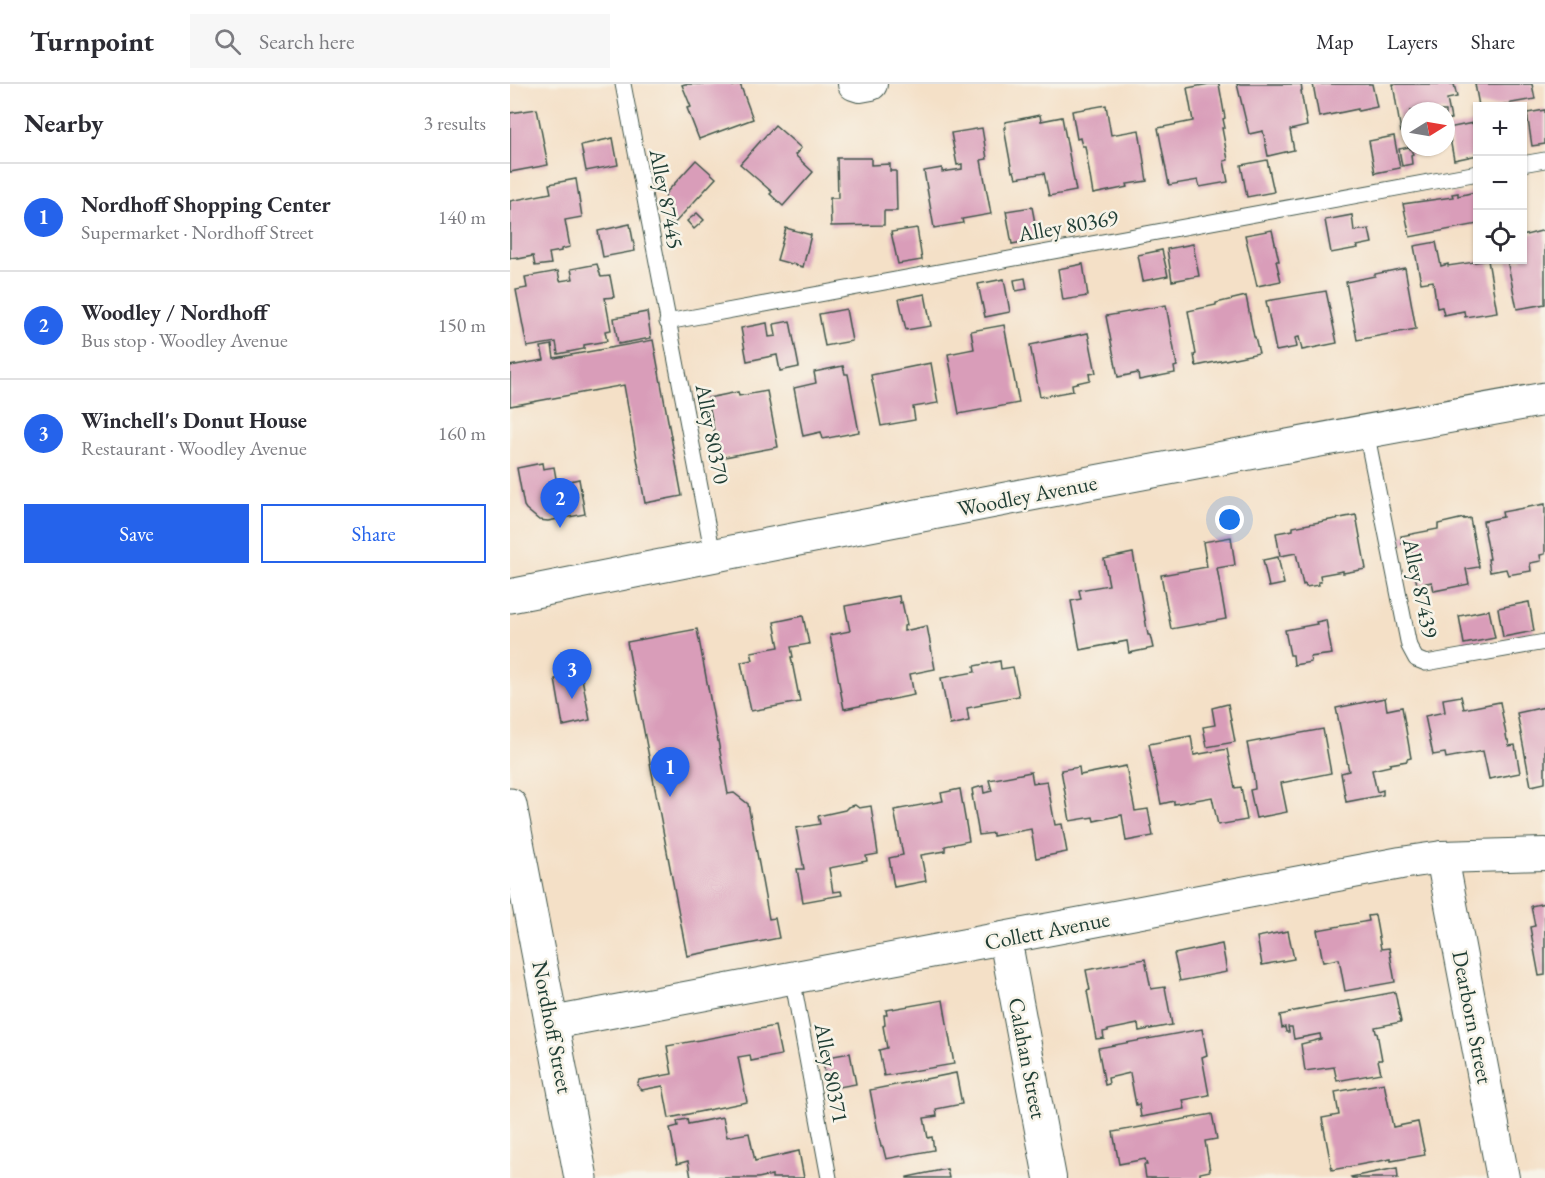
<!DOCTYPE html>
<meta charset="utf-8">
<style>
body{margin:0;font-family:"EB Garamond",serif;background:#f7f7f7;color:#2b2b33}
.controls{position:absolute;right:18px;top:18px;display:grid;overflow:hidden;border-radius:0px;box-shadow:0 2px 4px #0004}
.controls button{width:54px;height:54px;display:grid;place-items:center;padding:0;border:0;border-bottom:2px solid #e1e1e2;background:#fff;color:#2b2b33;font:30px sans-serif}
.compass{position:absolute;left:891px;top:18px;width:54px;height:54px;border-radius:50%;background:#fff;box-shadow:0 2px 4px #0004;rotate:79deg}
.you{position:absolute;left:720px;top:436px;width:21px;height:21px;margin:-15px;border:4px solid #fff;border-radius:50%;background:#1a73e8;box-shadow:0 0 0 9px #1a73e833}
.badge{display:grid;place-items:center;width:39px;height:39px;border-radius:50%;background:#2563eb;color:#fff;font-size:20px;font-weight:700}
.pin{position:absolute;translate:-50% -50px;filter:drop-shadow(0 2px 3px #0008)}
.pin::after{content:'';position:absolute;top:32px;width:21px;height:18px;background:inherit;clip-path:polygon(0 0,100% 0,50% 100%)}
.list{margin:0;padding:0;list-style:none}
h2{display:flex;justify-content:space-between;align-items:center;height:78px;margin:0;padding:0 24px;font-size:26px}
h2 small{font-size:20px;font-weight:400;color:#7c7c81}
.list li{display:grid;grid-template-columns:39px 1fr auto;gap:18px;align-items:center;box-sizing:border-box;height:108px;padding:0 24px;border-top:2px solid #e1e1e2}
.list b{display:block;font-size:22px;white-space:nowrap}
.list p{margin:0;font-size:20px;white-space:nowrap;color:#7c7c81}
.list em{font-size:20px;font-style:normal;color:#7c7c81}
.actions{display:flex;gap:12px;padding:18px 24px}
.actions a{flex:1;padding:14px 0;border:2px solid #2563eb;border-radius:0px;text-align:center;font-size:21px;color:#2563eb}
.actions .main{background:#2563eb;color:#fff}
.icon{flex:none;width:33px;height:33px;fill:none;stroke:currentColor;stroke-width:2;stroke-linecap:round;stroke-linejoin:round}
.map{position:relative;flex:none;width:1035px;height:1094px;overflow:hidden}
header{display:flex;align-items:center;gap:36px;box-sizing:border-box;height:84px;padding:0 30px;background:#fff;border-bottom:2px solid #e1e1e2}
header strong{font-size:28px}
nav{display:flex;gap:33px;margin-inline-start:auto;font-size:21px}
.search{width:420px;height:54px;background:#f7f7f7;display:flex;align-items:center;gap:15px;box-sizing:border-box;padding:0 21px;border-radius:0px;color:#7c7c81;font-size:22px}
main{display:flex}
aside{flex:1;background:#fff}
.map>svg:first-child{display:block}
.building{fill:#d99db9}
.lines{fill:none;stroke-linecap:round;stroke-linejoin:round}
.lane-casing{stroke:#3f554a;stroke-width:17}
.street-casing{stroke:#3f554a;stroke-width:34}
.primary-casing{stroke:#3f554a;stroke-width:35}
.lane{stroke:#fff;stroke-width:15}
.street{stroke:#fff;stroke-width:32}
.primary{stroke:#fff;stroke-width:33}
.labels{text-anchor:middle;stroke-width:5;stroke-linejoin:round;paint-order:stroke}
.street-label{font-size:22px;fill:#1f3d34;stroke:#f7f3e8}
</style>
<header>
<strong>Turnpoint</strong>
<div class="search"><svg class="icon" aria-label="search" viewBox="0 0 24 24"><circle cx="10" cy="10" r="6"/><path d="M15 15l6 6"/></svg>Search here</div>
<nav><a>Map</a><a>Layers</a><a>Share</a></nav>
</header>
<main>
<aside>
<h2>Nearby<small>3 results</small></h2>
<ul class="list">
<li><span class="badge">1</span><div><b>Nordhoff Shopping Center</b><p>Supermarket · Nordhoff Street</p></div><em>140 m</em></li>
<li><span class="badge">2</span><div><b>Woodley / Nordhoff</b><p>Bus stop · Woodley Avenue</p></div><em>150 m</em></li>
<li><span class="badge">3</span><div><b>Winchell's Donut House</b><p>Restaurant · Woodley Avenue</p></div><em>160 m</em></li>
</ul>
<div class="actions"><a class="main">Save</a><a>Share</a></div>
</aside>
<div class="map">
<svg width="1035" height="1094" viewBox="0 0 1035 1094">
<rect width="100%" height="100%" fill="#f7f3e8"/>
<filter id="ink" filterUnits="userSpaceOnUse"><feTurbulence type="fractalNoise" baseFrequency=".0167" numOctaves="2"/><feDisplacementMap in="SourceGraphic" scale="12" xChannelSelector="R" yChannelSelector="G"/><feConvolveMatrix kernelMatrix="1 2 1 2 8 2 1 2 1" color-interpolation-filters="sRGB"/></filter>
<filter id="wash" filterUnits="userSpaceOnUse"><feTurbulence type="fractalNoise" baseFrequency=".008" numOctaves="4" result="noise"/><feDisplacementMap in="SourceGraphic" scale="24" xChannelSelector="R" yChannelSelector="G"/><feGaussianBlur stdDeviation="1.35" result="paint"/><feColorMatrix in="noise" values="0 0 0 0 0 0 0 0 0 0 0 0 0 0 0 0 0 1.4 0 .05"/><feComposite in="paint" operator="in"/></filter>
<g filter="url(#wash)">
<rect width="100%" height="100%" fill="#f4e0c7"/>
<g id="blocks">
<!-- building -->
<g class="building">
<path d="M175 0H223V2L230 0 243 35 189 55 177 24 181 23 172 1Z"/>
<path d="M699 0H709L715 34 713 35 715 44H712L718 76 714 77 718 98 690 103 688 96 659 101 648 44 683 37 677 4Z"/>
<path d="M727 0H791L792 7H791L797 42 780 46 784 66 758 72 753 47 739 50Z"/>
<path d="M803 0H862L867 23 848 27V25L809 33Z"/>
<path d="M883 0H944L947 13 937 15 941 35 936 36V27H900V46L891 48Z"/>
<path d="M965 0H1022L1025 15 985 22H969Z"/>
<path d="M596 21 601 51 629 46 637 97 617 100 618 103 583 110 575 62H572L570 54 567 55 562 27Z"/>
<path d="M27 25 38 81 0 88V29Z"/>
<path d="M1035 26V60L1022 62 1017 29Z"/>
<path d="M530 31 531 37 552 33 566 107 539 112 534 89 506 94 504 87 502 88 494 44H496L495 38Z"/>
<path d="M963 39 968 71 944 76 938 44Z"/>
<path d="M265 41 291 64 285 71 303 88 273 122 260 110 262 108 230 80Z"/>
<path d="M472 44 477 75 471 76 481 130 452 135 453 139 424 144 414 87 432 84V88L452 85V80L447 81 441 49Z"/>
<path d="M884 52 890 84 865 89 859 57Z"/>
<path d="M103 54 108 81 76 87 71 61Z"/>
<path d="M899 63 903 70 901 71 902 80 892 82 889 65Z"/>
<path d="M327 74H361V81L380 80V87H386L387 127H374V141L321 142 320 114H328Z"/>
<path d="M186 76 206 94 162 142 155 110Z"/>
<path d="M757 76 764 108 737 113 731 81Z"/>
<path d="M66 95 72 133 55 136 60 163 51 165V167L39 169 41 180 25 182 23 172 8 175V173L0 174V117L41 109 39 100Z"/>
<path d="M965 108 968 120V140L900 153 893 120 943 113 942 110 948 109V112Z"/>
<path d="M522 123 528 155 502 160 496 127Z"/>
<path d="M187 129 194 136 184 145 177 137Z"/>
<path d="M842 131 844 147 859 145 862 159 847 162 848 164 821 169 815 136Z"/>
<path d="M120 140 125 167 93 173 88 147Z"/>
<path d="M276 144 301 151 293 183 267 176Z"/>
<path d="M407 144 412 176 388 180 381 148Z"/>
<path d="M762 146 769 177H766L771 197 747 202 735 151Z"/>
<path d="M1035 146V220L1007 225 997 176H1012V152Z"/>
<path d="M926 158 931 182 938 180V182L978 176 987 228 955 233 954 227 934 231 932 223 927 224 923 197 911 199 904 162Z"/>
<path d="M683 160 689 192 662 197 657 165Z"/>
<path d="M652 166 658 192 633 197 628 171Z"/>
<path d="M87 180 91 193 100 192 104 213 95 214 101 246 95 247 97 257 74 261V265L48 270 46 258 17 263 6 206 17 204 15 193 48 187 50 197 63 195 61 185Z"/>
<path d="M573 180 578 212 553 216 548 185Z"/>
<path d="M895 184 906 245 847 256 836 198 865 192V190Z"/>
<path d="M515 194 517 205 506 207 504 196Z"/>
<path d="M494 195 500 228 475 233 468 200Z"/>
<path d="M816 207 827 259 792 266 789 253 785 254 787 263 766 267 756 217Z"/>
<path d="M415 210 421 242 396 246 389 215Z"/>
<path d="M736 212 744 253H745L749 269 686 282 684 271 686 270 678 227 706 221V219Z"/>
<path d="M656 221 667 282 664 283 665 289 629 296 628 289 608 293 596 232Z"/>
<path d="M336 225 342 257 315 262 309 230Z"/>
<path d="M137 228 141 254 108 260 104 234Z"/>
<path d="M280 237 289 283 270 287 267 271 237 277 231 244 257 239 259 253 266 252 264 240Z"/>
<path d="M494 241 509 319 449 330 438 270 464 265 461 247Z"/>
<path d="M578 249 586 289 579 290 580 296 562 300 563 307 530 313 520 261Z"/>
<path d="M143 256 172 412 135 419 114 301 0 322V282L34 276 31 263 42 261 44 274Z"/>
<path d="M421 279 428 319 403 323 405 336 371 342 361 291Z"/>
<path d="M333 282 335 290H338L349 348 313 355 311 348 293 352 284 304 306 299 304 288Z"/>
<path d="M257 307 268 363 209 374 198 314 228 308 229 312Z"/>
<path d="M32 379 33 385 44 383 47 400 69 395 75 430 38 437 29 436 16 425 14 422 7 384Z"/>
<path d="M1035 420V470L1030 471 1031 477 1020 479 1021 487 998 491 996 485 980 488 978 475H980L973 437 993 433 992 428Z"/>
<path d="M846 431 856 485 833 489V487L810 491 811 498H808L809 501 796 503 795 500 793 501 786 469 770 472 766 449 783 446V443Z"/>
<path d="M954 434V435L960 434 969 483 956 485 959 500 924 507 922 498 907 501 900 459 892 460 891 452 928 445V440Z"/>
<path d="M721 453 725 481 707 484 716 535 661 545 651 491 697 483 693 458Z"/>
<path d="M623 469 638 551H640L643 564 619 569 617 557 570 566 561 517 571 515 569 506 599 501 594 475Z"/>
<path d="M768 473 774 500 759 503 753 476Z"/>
<path d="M389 512 390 519 392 518 397 541 394 542V547L417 542 425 585 400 590 404 611 334 625 320 551 340 547 335 522Z"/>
<path d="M1019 518 1024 547 993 553 988 524Z"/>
<path d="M979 526 985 554 954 560 949 532Z"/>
<path d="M293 532 299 560 281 563 283 573H281L290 618 241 627 231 578 243 576 241 568 269 563 264 538Z"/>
<path d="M816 536 822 570 800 573 801 578 784 581 783 571H780L775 546 807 540 806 538Z"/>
<path d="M187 545 218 710 224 709 238 720 259 835 265 834 269 854 177 872 117 558Z"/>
<path d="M490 577 491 585 503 583 509 612 471 619 472 621 457 624 459 637 440 641 431 594 465 588 464 582Z"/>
<path d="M71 589 80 636 53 642 45 595Z"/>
<path d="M951 612 954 625 990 618 997 656H998L999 662 1005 661 1010 689 979 695 973 667 936 674 935 669 923 671 915 632 935 628 933 615Z"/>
<path d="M875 614 877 626 892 623 901 674 897 675V677L880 680V682L862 686 867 708 873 706V711L836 718 831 689 839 687 826 624Z"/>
<path d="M718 620 725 658 697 663 693 643 705 641 702 624Z"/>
<path d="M1035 623V699L1021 702 1007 629Z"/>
<path d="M813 645 821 689 771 699 777 728 746 734 740 706 745 705 744 694 737 659Z"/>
<path d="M681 652 684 671 717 665 725 704 731 703 737 736 708 741 702 713 664 720V717L651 720 639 660Z"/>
<path d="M616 682 625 727 638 725 643 752 616 757 612 731 584 737 583 733 560 737 551 686 569 683 570 691Z"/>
<path d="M521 688 523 699 537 697 545 741 552 740 557 768 526 774 521 745 483 752V749L469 751 462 711H463L462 705 473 702 474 709 482 707 479 696Z"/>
<path d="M450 705 459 757 435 762V767L411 771 416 797 384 803 379 774 393 771 384 726 433 717 431 709Z"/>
<path d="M345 721 349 724 361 722 368 770 356 772 357 777 319 784 323 808 331 807 332 811 293 818 287 785H294L286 744 310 740 308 732 335 726 338 723Z"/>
<path d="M1035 819V891L1029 892 1020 843 1025 842 1021 822Z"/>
<path d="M865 831 871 865 879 864 885 898 835 907 829 875 813 878 807 846 859 837 858 832Z"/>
<path d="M778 847 784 875 752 881 747 853Z"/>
<path d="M712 860 717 888 670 897 664 870Z"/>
<path d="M635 875 641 905 655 903 662 941 629 947 628 940 598 946V947L593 948 594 954 586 955 577 907 580 906 576 886Z"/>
<path d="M885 908 891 938 865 943 866 949H867L872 976H868L871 989 827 997 824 983 795 987 791 960 811 955 810 950 784 955 782 943H778L779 948H776L775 943 772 944 770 931 780 929 779 928Z"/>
<path d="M433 916 444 980 374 992 369 966 377 964 373 942 375 941 374 931H377L376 926Z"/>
<path d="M265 942 271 971 241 977 240 971 228 973 237 1018 159 1034 153 1002 132 1006 127 1001 129 996 162 990 157 962Z"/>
<path d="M692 945 697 971 692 973 699 1011 673 1016 675 1025 631 1033 629 1020 626 1021 620 989 598 994 599 1000 595 1001 588 964Z"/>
<path d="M340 969 346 1000 318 1005 312 974Z"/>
<path d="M446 989 452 1020 426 1025 427 1032 414 1034 418 1054 422 1053 424 1066 376 1075 373 1063H371L360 1006Z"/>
<path d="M874 999 883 1043 908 1038 915 1071 881 1077V1075L822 1086 812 1034 829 1031 825 1008Z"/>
<path d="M702 1030 707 1055 695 1057 700 1087 690 1089V1094H636L634 1081H637L635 1075 609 1080 603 1048Z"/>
<path d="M213 1033 217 1053 239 1049 245 1077 289 1067 294 1094H262V1091L248 1094H181L178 1077 167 1080 160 1044 168 1042 167 1037 177 1035 178 1040Z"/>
<path d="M887 1084 888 1094H842L841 1093Z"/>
<path d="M437 1085 439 1094H397V1093Z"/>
</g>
</g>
</g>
<g filter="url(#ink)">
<use href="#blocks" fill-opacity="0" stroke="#3f554a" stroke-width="1.5"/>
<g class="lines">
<defs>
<g id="lane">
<path d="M113 0 203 471"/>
<path d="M1012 80 1035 76"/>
<path d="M157 238 968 89"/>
<path d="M856 347 899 562 906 575 916 579 1035 558"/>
<path d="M282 893 319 1094"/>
</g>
<g id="street">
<path d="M344 0 350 2 361 0"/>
<path d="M932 773 993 1094"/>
<path d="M495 854 540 1094"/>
<path d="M42 939 891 779 932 773 1035 770"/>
</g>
<g id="primary">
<path d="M0 512C344 443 689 377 1035 315"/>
<path d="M0 721 71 1094"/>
</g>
</defs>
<!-- lane casing -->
<use href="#lane" class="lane-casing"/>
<!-- street casing -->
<use href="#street" class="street-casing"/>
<!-- primary casing -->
<use href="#primary" class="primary-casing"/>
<!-- lane -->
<use href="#lane" class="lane"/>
<!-- street -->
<use href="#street" class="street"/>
<!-- primary -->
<use href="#primary" class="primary"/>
</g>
</g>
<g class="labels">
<!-- street labels -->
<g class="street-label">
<text transform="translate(157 115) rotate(79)" y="8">Alley 87445</text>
<text transform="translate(558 141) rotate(-10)" y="8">Alley 80369</text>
<text transform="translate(203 350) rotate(79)" y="8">Alley 80370</text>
<text transform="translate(517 411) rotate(-11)" y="8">Woodley Avenue</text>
<text transform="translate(911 504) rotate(78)" y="8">Alley 87439</text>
<text transform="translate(537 846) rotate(-11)" y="8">Collett Avenue</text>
<text transform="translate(963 933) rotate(79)" y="8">Dearborn Street</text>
<text transform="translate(43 943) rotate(79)" y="8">Nordhoff Street</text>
<text transform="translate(518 974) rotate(79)" y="8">Calahan Street</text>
<text transform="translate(322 989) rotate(79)" y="8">Alley 80371</text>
</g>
</g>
</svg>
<div class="controls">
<button>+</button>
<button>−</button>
<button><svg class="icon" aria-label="locate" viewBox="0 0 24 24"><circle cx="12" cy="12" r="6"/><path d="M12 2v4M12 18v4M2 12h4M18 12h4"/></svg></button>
</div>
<svg class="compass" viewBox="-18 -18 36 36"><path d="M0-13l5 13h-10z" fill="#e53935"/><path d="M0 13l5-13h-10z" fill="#7c7c81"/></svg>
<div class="you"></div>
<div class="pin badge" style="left:160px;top:713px">1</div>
<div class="pin badge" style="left:50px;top:444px">2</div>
<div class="pin badge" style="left:62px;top:615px">3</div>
</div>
</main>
